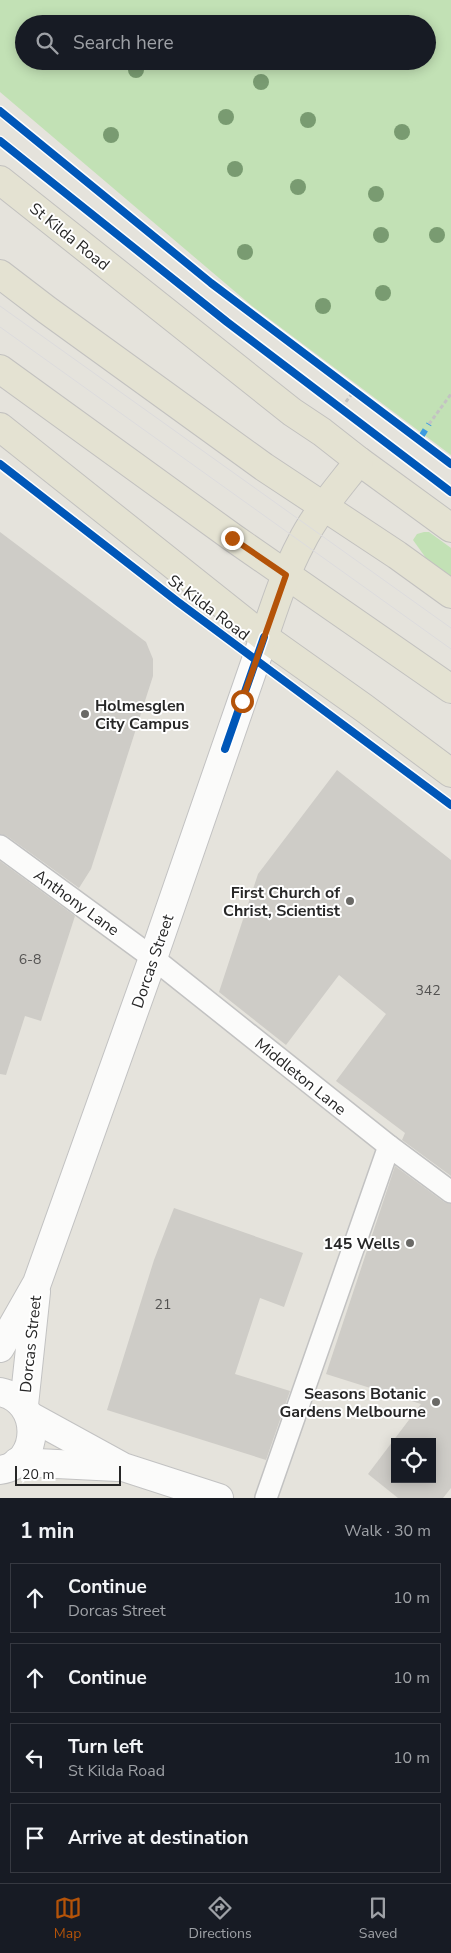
<!DOCTYPE html>
<meta charset="utf-8">
<style>
body{margin:0;font-family:"Nunito Sans",sans-serif;background:#242831;color:#f1f3f6}
.controls{position:absolute;right:15px;bottom:15px;display:grid;overflow:hidden;border-radius:0px;box-shadow:0 2px 12px #0003}
.controls button{width:45px;height:45px;display:grid;place-items:center;padding:0;border:0;border-bottom:1px solid #363941;background:#171b24;color:#f1f3f6;font:25px sans-serif}
.scale{position:absolute;left:15px;bottom:12px;width:106px;box-sizing:border-box;padding-left:5px;border:2px solid #272727;border-top:0;font-size:14px;line-height:18px;white-space:nowrap;color:#272727;-webkit-text-stroke:4px #fff;paint-order:stroke}
.stop{position:absolute;width:15px;height:15px;margin:-11px;border:4px solid #b45309;border-radius:50%;background:#fff}
.stop.end{background:#b45309;border-color:#fff;box-shadow:0 1px 5px #0008}
.list{margin:0;padding:0;list-style:none}
h2{display:flex;justify-content:space-between;align-items:center;height:65px;margin:0;padding:0 20px;font-size:21px}
h2 small{font-size:16px;font-weight:400;color:#9ea1a6}
.list li{display:grid;grid-template-columns:32px 1fr auto;gap:15px;align-items:center;box-sizing:border-box;height:70px;margin:0 10px 10px;padding:0 10px;border:1px solid #363941;border-radius:0px}
.list b{display:block;font-size:19px;white-space:nowrap}
.list p{margin:0;font-size:16px;white-space:nowrap;color:#9ea1a6}
.list em{font-size:16px;font-style:normal;color:#9ea1a6}
.icon{flex:none;width:28px;height:28px;fill:none;stroke:currentColor;stroke-width:2;stroke-linecap:round;stroke-linejoin:round}
.map{position:relative;flex:none;width:451px;height:1498px;overflow:hidden}
.search{position:absolute;background:#171b24;box-shadow:0 2px 12px #0003;left:15px;right:15px;top:15px;height:55px;display:flex;align-items:center;gap:12px;box-sizing:border-box;padding:0 18px;border-radius:28px;color:#9ea1a6;font-size:19px}
.sheet{height:385px;background:#171b24}
nav{display:flex;justify-content:space-around;align-items:center;box-sizing:border-box;height:70px;border-top:1px solid #363941;background:#171b24;font-size:14px;color:#9ea1a6}
nav a{display:grid;justify-items:center;gap:2px}
nav .on{color:#b45309}
.map>svg:first-child{display:block}
.green{fill:#c2e1b5;fill-rule:evenodd}
.building{fill:#ceccc7;fill-rule:evenodd}
.lines{fill:none;stroke-linecap:round;stroke-linejoin:round}
.service-casing{stroke:#c2c2c2;stroke-width:24}
.minor-casing{stroke:#c2c2c2;stroke-width:30}
.primary-casing{stroke:#c2c1bf;stroke-width:30}
.path{stroke:#c3c3c2;stroke-width:3;stroke-dasharray:4 2.5;stroke-linecap:butt}
.service{stroke:#fbfbfa;stroke-width:21}
.minor{stroke:#fbfbfa;stroke-width:28}
.primary{stroke:#e4e2d2;stroke-width:28}
.tram{stroke:#dcdbdd;stroke-width:1}
.quiet{stroke:#3d9ce0;stroke-width:6;stroke-dasharray:12 6;stroke-linecap:butt}
.cycleway-casing{stroke:#fff;stroke-width:11}
.cycleway{stroke:#0057b8;stroke-width:8}
.tree{fill:#799b71}
.route{stroke:#b45309;stroke-width:6}
.poi-dot{fill:#6a6966;stroke:#fff;stroke-width:2}
.labels{text-anchor:middle;stroke-width:4;stroke-linejoin:round;paint-order:stroke}
.number-label{font-size:14px;fill:#525150}
.street-label{font-size:16px;fill:#272727;stroke:#fff}
.poi-label{font-size:16px;font-weight:bold;fill:#272727;stroke:#fff;text-anchor:end}
</style>
<div class="map">
<svg width="451" height="1498" viewBox="0 0 451 1498">
<rect width="100%" height="100%" fill="#e5e3dc"/>
<!-- green -->
<g class="green">
<path d="M0 0H451V455L252 306 0 92ZM24 24H427V61H24Z"/>
<path d="M424 532H429L451 548V579L431 565 413 540 417 534Z"/>
</g>
<!-- building -->
<g class="building">
<path d="M0 532 146 642 153 659V676L91 869 79 888 7 836 0 834Z"/>
<path d="M337 770 451 860V1176L402 1140 405 1133 336 1081 386 1014 339 975 286 1045 219 992 258 874Z"/>
<path d="M0 861 75 916 41 1021 25 1016 6 1075 0 1074Z"/>
<path d="M395 1166 444 1202 451 1204V1488L443 1498H398L368 1474 421 1404 326 1374ZM395 1442H432V1479H395Z"/>
<path d="M174 1208 303 1253 284 1307 260 1298 235 1374 290 1391 266 1460 107 1410 154 1260Z"/>
</g>
<g class="lines">
<defs>
<g id="service">
<path d="M0 846 153 958 389 1146 451 1192"/>
<path d="M266 1498 389 1146"/>
</g>
<g id="minor">
<path d="M0 1348 37 1283 153 958 264 637"/>
<path d="M0 1392C42 1400 42 1464 0 1470"/>
<path d="M24 1405 36 1292"/>
<path d="M30 1416 123 1467 219 1498"/>
<path d="M17 1462 117 1467"/>
</g>
<g id="primary">
<path d="M0 180 292 412 322 432 359 461 451 528"/>
<path d="M0 274 47 310 264 467 397 555 451 594"/>
<path d="M0 369 232 537 451 689"/>
<path d="M0 427 264 637 364 708 451 773"/>
<path d="M264 637C275 605 285 573 301 543 316 513 339 487 359 461"/>
</g>
</defs>
<!-- service casing -->
<use href="#service" class="service-casing"/>
<!-- minor casing -->
<use href="#minor" class="minor-casing"/>
<!-- primary casing -->
<use href="#primary" class="primary-casing"/>
<!-- path -->
<g class="path">
<path d="M342 407 354 391"/>
<path d="M429 424 451 394"/>
</g>
<!-- service -->
<use href="#service" class="service"/>
<!-- minor -->
<use href="#minor" class="minor"/>
<!-- primary -->
<use href="#primary" class="primary"/>
<!-- tram -->
<g class="tram">
<path d="M0 306 451 628"/>
<path d="M0 327 451 649"/>
</g>
<!-- quiet -->
<path class="quiet" d="M419 440 429 424"/>
<defs>
<g id="cycleway">
<path d="M0 111 211 283 451 464"/>
<path d="M0 141 227 322 451 492"/>
<path d="M0 464 178 602 451 805"/>
<path d="M225 749 264 637"/>
</g>
</defs>
<!-- cycleway casing -->
<use href="#cycleway" class="cycleway-casing"/>
<!-- cycleway -->
<use href="#cycleway" class="cycleway"/>
</g>
<!-- trees -->
<g class="tree">
<circle cx="136" cy="70" r="8"/>
<circle cx="261" cy="82" r="8"/>
<circle cx="226" cy="117" r="8"/>
<circle cx="308" cy="120" r="8"/>
<circle cx="402" cy="132" r="8"/>
<circle cx="111" cy="135" r="8"/>
<circle cx="235" cy="169" r="8"/>
<circle cx="298" cy="187" r="8"/>
<circle cx="376" cy="194" r="8"/>
<circle cx="381" cy="235" r="8"/>
<circle cx="437" cy="235" r="8"/>
<circle cx="245" cy="252" r="8"/>
<circle cx="383" cy="293" r="8"/>
<circle cx="323" cy="306" r="8"/>
</g>
<g class="lines">
<!-- route -->
<path class="route" d="M232 538 286 575 242 701"/>
</g>
<!-- markers -->
<g class="poi-dot">
<circle cx="85" cy="714" r="5"/>
<circle cx="350" cy="901" r="5"/>
<circle cx="410" cy="1243" r="5"/>
<circle cx="436" cy="1402" r="5"/>
</g>
<g class="labels">
<!-- number labels -->
<g class="number-label">
<text x="30" y="964">6-8</text>
<text x="428" y="995">342</text>
<text x="163" y="1309">21</text>
</g>
<!-- street labels -->
<g class="street-label">
<text transform="translate(70 236) rotate(39)" y="6">St Kilda Road</text>
<text transform="translate(209 607) rotate(37)" y="6">St Kilda Road</text>
<text transform="translate(77 902) rotate(36)" y="6">Anthony Lane</text>
<text transform="translate(152 961) rotate(-71)" y="6">Dorcas Street</text>
<text transform="translate(301 1076) rotate(39)" y="6">Middleton Lane</text>
<text transform="translate(30 1344) rotate(-84)" y="6">Dorcas Street</text>
</g>
<!-- poi labels -->
<g class="poi-label">
<text x="95" y="711" text-anchor="start">Holmesglen<tspan x="95" dy="18">City Campus</tspan></text>
<text x="340" y="898">First Church of<tspan x="340" dy="18">Christ, Scientist</tspan></text>
<text x="400" y="1249">145 Wells</text>
<text x="426" y="1399">Seasons Botanic<tspan x="426" dy="18">Gardens Melbourne</tspan></text>
</g>
</g>
</svg>
<div class="controls">
<button><svg class="icon" aria-label="locate" viewBox="0 0 24 24"><circle cx="12" cy="12" r="6"/><path d="M12 2v4M12 18v4M2 12h4M18 12h4"/></svg></button>
</div>
<div class="scale">20 m</div>
<div class="stop" style="left:242px;top:701px"></div>
<div class="stop end" style="left:232px;top:538px"></div>
<div class="search"><svg class="icon" aria-label="search" viewBox="0 0 24 24"><circle cx="10" cy="10" r="6"/><path d="M15 15l6 6"/></svg>Search here</div>
</div>
<section class="sheet">
<h2>1 min<small>Walk · 30 m</small></h2>
<ul class="list">
<li><svg class="icon" aria-label="ahead" viewBox="0 0 24 24"><path d="M12 20V5M6 11l6-6 6 6"/></svg><div><b>Continue</b><p>Dorcas Street</p></div><em>10 m</em></li>
<li><svg class="icon" aria-label="ahead" viewBox="0 0 24 24"><path d="M12 20V5M6 11l6-6 6 6"/></svg><div><b>Continue</b></div><em>10 m</em></li>
<li><svg class="icon" aria-label="left" viewBox="0 0 24 24"><path d="M17 20v-9H6M10 6l-5 5 5 5"/></svg><div><b>Turn left</b><p>St Kilda Road</p></div><em>10 m</em></li>
<li><svg class="icon" aria-label="arrive" viewBox="0 0 24 24"><path d="M6 21V4h12l-3 4 3 4H6"/></svg><div><b>Arrive at destination</b></div></li>
</ul>
</section>
<nav>
<a class="on"><svg class="icon" aria-label="map" viewBox="0 0 24 24"><path d="M3 6l6-2 6 2 6-2v14l-6 2-6-2-6 2zM9 4v14M15 6v14"/></svg>Map</a>
<a><svg class="icon" aria-label="directions" viewBox="0 0 24 24"><path d="M12 3l9 9-9 9-9-9zM9 14v-3h6M13 9l2 2-2 2"/></svg>Directions</a>
<a><svg class="icon" aria-label="saved" viewBox="0 0 24 24"><path d="M7 4h10v16l-5-4-5 4z"/></svg>Saved</a>
</nav>
